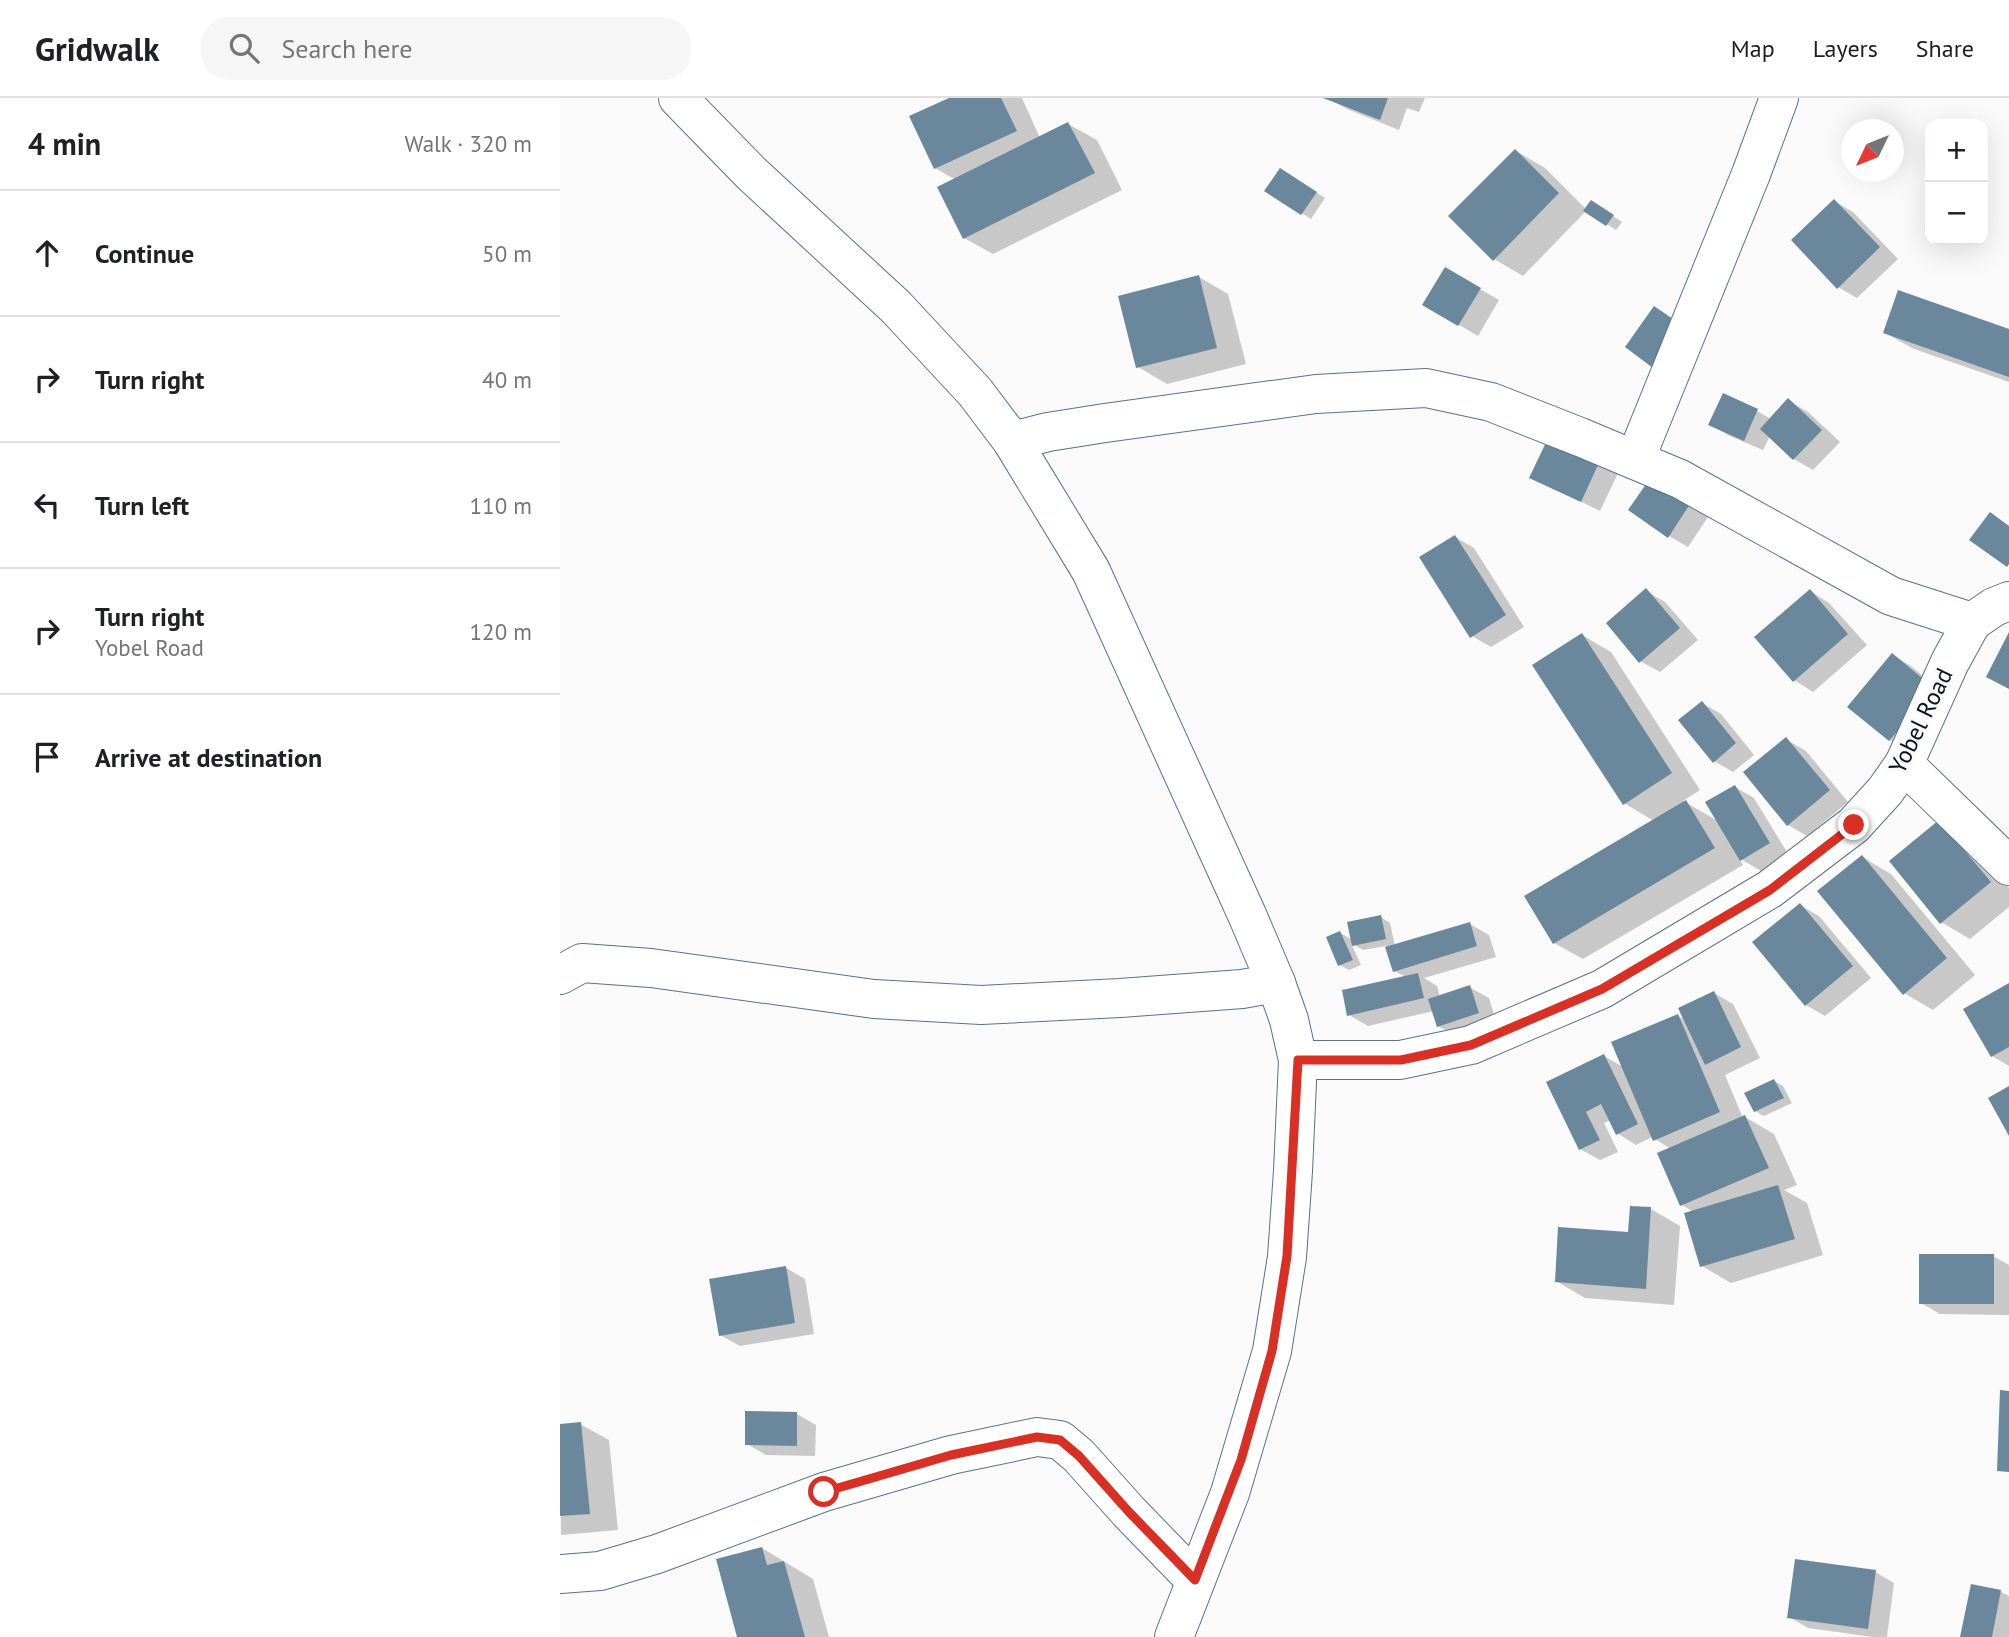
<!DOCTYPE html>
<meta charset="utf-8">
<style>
body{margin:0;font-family:"PT Sans",sans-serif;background:#f6f6f6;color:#202124}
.controls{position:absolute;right:21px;top:21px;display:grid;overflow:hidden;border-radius:14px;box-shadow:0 7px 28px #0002}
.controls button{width:63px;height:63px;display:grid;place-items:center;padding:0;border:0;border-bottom:2px solid #e0e0e0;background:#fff;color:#202124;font:35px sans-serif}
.compass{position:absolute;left:1281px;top:21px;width:63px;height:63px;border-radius:50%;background:#fff;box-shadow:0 7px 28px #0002;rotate:227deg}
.stop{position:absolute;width:21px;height:21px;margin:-16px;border:5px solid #d93025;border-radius:50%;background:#fff}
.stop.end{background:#d93025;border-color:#fff;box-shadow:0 2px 7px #0008}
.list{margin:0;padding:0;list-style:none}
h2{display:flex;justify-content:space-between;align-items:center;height:91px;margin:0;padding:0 28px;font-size:30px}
h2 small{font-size:23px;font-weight:400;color:#757577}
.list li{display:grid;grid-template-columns:46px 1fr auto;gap:21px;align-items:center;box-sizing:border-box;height:126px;padding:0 28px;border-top:2px solid #e0e0e0}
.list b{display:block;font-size:26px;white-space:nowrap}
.list p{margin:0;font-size:23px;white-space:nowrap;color:#757577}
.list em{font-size:23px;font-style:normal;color:#757577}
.icon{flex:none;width:38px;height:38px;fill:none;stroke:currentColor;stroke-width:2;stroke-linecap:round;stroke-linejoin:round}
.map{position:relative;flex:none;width:1449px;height:1539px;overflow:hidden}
header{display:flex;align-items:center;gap:42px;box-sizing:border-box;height:98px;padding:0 35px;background:#fff;border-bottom:2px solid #e0e0e0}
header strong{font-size:33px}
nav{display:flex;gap:38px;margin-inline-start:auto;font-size:24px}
.search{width:490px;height:63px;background:#f6f6f6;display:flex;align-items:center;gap:18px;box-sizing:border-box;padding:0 24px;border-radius:28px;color:#757577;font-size:26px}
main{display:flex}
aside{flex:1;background:#fff}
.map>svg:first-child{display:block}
.shadow{fill:#0003}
.building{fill:#6b879c}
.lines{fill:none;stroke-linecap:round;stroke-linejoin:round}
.minor-casing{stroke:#57748a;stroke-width:40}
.minor{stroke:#fff;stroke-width:38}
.route{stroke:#d93025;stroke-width:9}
.labels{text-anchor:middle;stroke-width:7;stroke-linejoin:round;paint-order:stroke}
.street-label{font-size:24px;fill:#08131b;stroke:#fafafa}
</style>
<header>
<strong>Gridwalk</strong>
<div class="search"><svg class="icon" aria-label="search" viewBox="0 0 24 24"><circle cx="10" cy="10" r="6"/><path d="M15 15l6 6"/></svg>Search here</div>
<nav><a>Map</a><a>Layers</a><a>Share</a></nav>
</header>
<main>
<aside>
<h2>4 min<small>Walk · 320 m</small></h2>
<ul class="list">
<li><svg class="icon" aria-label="ahead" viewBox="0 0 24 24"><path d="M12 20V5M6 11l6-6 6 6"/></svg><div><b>Continue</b></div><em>50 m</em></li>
<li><svg class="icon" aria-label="right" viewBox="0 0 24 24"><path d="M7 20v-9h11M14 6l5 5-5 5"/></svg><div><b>Turn right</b></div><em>40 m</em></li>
<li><svg class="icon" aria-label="left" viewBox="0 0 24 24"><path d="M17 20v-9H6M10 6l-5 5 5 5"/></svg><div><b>Turn left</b></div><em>110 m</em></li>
<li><svg class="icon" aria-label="right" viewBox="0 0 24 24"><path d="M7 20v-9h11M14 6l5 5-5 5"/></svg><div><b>Turn right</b><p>Yobel Road</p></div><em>120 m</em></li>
<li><svg class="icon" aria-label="arrive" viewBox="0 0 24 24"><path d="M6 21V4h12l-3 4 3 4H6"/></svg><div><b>Arrive at destination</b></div></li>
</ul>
</aside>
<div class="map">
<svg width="1449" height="1539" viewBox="0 0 1449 1539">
<rect width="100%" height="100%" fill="#fafafa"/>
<!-- shadow -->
<g class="shadow">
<path d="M393 0H462L480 40 508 26 537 42 562 92 433 156 404 140 396 82 375 70Z"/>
<path d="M768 0H865L859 14 847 10 839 32 787 11Z"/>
<path d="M956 53 985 70 1027 112 1041 110 1062 124 1056 132 1026 113 963 178 934 161Z"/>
<path d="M729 77 765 100 751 121 707 93Z"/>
<path d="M1274 103 1293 114 1338 161 1297 200 1278 189Z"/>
<path d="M885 171 939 202 918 238 864 206Z"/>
<path d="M639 179 668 196 686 266 607 286 578 269Z"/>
<path d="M1449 233V284L1354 251 1325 235Z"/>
<path d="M1229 303 1248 314 1280 344 1253 372 1234 361 1210 338 1203 352 1170 338 1151 327 1197 313 1211 321Z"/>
<path d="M991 336 1060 371 1040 413 971 379Z"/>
<path d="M1091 381 1148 419 1128 449 1109 438Z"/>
<path d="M895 439 914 450 964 529 931 549 912 538Z"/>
<path d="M1086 493 1105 504 1138 542 1100 574 1080 563Z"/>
<path d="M1250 493 1269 505 1307 547 1253 594 1234 582Z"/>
<path d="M1022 537 1051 554 1140 692 1123 703 1158 723 1175 689 1194 700 1228 756 1201 773 1179 760 1183 767 1023 861 994 845 1094 723 1064 705Z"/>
<path d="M1332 557 1351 568 1392 602 1349 653 1330 642 1290 608Z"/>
<path d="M1142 605 1161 616 1194 657 1173 674 1154 663Z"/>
<path d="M1227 642 1246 653 1288 704 1247 738 1228 727Z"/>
<path d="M1408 741 1449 790V809L1410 841 1381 824 1332 764Z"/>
<path d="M1302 759 1331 776 1415 877 1373 912 1344 895Z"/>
<path d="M1240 807 1259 818 1311 880 1265 918 1246 907Z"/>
<path d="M821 819 830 825 835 848 910 826 929 837 936 859 864 880 877 888 880 899 909 889 929 900 937 926 898 939 878 928 874 913 808 928 789 917 846 879 834 873 826 848 803 852 791 845 801 867 789 872 780 867V835L793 842Z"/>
<path d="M1449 887V968L1432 958Z"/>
<path d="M1154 895 1173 906 1200 960 1165 977 1183 1020 1185 1019 1214 1036 1237 1087 1224 1092 1247 1105 1263 1157 1171 1185 1142 1168 1134 1114 1122 1107 1111 1051 1092 1039 1076 1047 1057 1035 1051 1022 1044 1025 1058 1054 1040 1062 1020 1051 988 985 1044 958 1063 969 1118 918 1126 922Z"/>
<path d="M1214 983 1223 988 1232 1005 1204 1018 1195 1013Z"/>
<path d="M1091 1111 1120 1128 1114 1207 1025 1200 996 1183 1070 1136Z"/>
<path d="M1433 1158 1449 1167V1217L1380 1216 1361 1205Z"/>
<path d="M226 1170 245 1181 254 1236 180 1248 160 1237Z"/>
<path d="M237 1316 256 1327 255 1358 206 1357 187 1346Z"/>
<path d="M20 1326 49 1342 58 1432 1 1437 0 1327Z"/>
<path d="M202 1450 253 1481 269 1539H179Z"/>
<path d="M1315 1474 1334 1485 1327 1539H1313L1248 1530 1229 1519Z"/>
<path d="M1412 1488 1441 1494 1449 1498V1539H1402Z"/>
</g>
<!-- building -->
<g class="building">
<path d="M389 0H441L457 33 374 71 349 18Z"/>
<path d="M763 0H828L820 22Z"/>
<path d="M508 24 535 75 403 141 377 89Z"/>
<path d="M955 51 999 95 933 163 888 118Z"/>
<path d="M720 70 757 94 741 117 704 93Z"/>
<path d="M1274 101 1320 149 1277 191 1231 142Z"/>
<path d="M1031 102 1054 117 1046 128 1023 113Z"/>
<path d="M885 169 921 190 898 228 862 207Z"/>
<path d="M639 177 657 250 576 270 558 198Z"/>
<path d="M1338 192 1449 231V279L1323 235Z"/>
<path d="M1094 208 1123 228 1093 270 1065 249Z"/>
<path d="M1163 295 1198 311 1184 343 1148 327Z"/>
<path d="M1228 300 1262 332 1233 362 1200 331Z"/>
<path d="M991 334 1042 358 1021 404 969 380Z"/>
<path d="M1091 379 1130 406 1108 440 1068 412Z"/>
<path d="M1430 414 1449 428V466L1447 469 1409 442Z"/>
<path d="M895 437 946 517 910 540 859 459Z"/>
<path d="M1086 490 1120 530 1079 565 1046 525Z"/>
<path d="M1250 491 1288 536 1233 584 1194 539Z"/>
<path d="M1449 534V591L1426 579Z"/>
<path d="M1022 535 1112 675 1063 707 972 567Z"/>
<path d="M1332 555 1374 590 1329 643 1287 609Z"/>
<path d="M1142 603 1176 645 1153 665 1118 622Z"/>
<path d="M1226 639 1270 692 1227 728 1183 674Z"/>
<path d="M1175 687 1210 745 1180 763 1145 704Z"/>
<path d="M1126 702 1155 750 993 846 964 798Z"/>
<path d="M1379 722 1431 784 1380 826 1329 763Z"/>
<path d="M1302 757 1387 860 1343 897 1257 793Z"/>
<path d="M1240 805 1293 868 1245 908 1192 844Z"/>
<path d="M821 817 826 841 792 848 787 824Z"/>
<path d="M910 824 917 848 833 874 825 849Z"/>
<path d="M780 833 793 862 778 868 766 839Z"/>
<path d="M858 875 864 900 787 918 782 892Z"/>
<path d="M1449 885V949L1431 959 1403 911Z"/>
<path d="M910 887 919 915 877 929 868 901Z"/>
<path d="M1154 893 1181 949 1145 967 1118 910Z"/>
<path d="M1118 916 1160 1014 1093 1043 1051 944Z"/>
<path d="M1044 956 1078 1026 1056 1037 1041 1006 1026 1014 1040 1042 1019 1052 986 984Z"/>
<path d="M1214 981 1224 1000 1194 1014 1184 995Z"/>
<path d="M1449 988V1038L1428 1000Z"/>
<path d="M1185 1017 1209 1070 1120 1108 1097 1055Z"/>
<path d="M1218 1087 1235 1141 1140 1169 1124 1115Z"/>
<path d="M1070 1108 1091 1109 1086 1191 995 1184 998 1129 1068 1134Z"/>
<rect x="1359" y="1156" width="75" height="50"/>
<path d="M226 1168 235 1225 159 1238 149 1181Z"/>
<path d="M1440 1292 1449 1293V1374L1437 1373Z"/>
<path d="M185 1313 237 1314V1348L185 1347Z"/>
<path d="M21 1324 30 1416 0 1418V1326Z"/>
<path d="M202 1449 207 1467 224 1463 245 1539H177L156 1461Z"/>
<path d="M1235 1461 1316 1472 1308 1531 1227 1520Z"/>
<path d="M1411 1486 1441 1492 1432 1539H1400Z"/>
</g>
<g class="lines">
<defs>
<g id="minor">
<path d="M118 0 191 75 336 209 415 294 452 343 531 473 688 819 716 885 729 922 738 962 733 1073 727 1159 712 1253 670 1395 614 1539"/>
<path d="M452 343 488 334 545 325 756 296 866 290 931 304 1020 339 1120 381 1331 498 1412 524"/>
<path d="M1075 362 1191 76 1219 0"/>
<path d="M1344 666 1449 768"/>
<path d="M0 877 22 865 91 870 314 901 421 907 560 900 682 891 716 885"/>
<path d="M738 962H840L911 947 1042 891 1210 791 1294 727 1325 693 1344 666 1390 564 1412 524 1434 509 1449 503"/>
<path d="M0 1476 40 1473 97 1456 264 1394 391 1357 477 1339 500 1342 519 1358 569 1414 635 1482"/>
</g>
</defs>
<!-- minor casing -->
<use href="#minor" class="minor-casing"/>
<!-- minor -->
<use href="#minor" class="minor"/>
</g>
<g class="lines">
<!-- route -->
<path class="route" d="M264 1394 391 1357 477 1339 500 1342 519 1358 569 1414 635 1482 681 1362 712 1253 727 1158 738 962H841L911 947 1042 891 1210 792 1294 727"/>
</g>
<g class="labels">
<!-- street labels -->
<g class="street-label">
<text transform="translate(1361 623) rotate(-64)" y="8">Yobel Road</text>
</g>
</g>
</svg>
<div class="controls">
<button>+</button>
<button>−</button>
</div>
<svg class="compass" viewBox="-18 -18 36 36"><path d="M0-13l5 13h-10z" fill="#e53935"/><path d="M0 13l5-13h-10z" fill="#757577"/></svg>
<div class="stop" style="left:264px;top:1394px"></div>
<div class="stop end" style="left:1294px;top:727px"></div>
</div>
</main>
